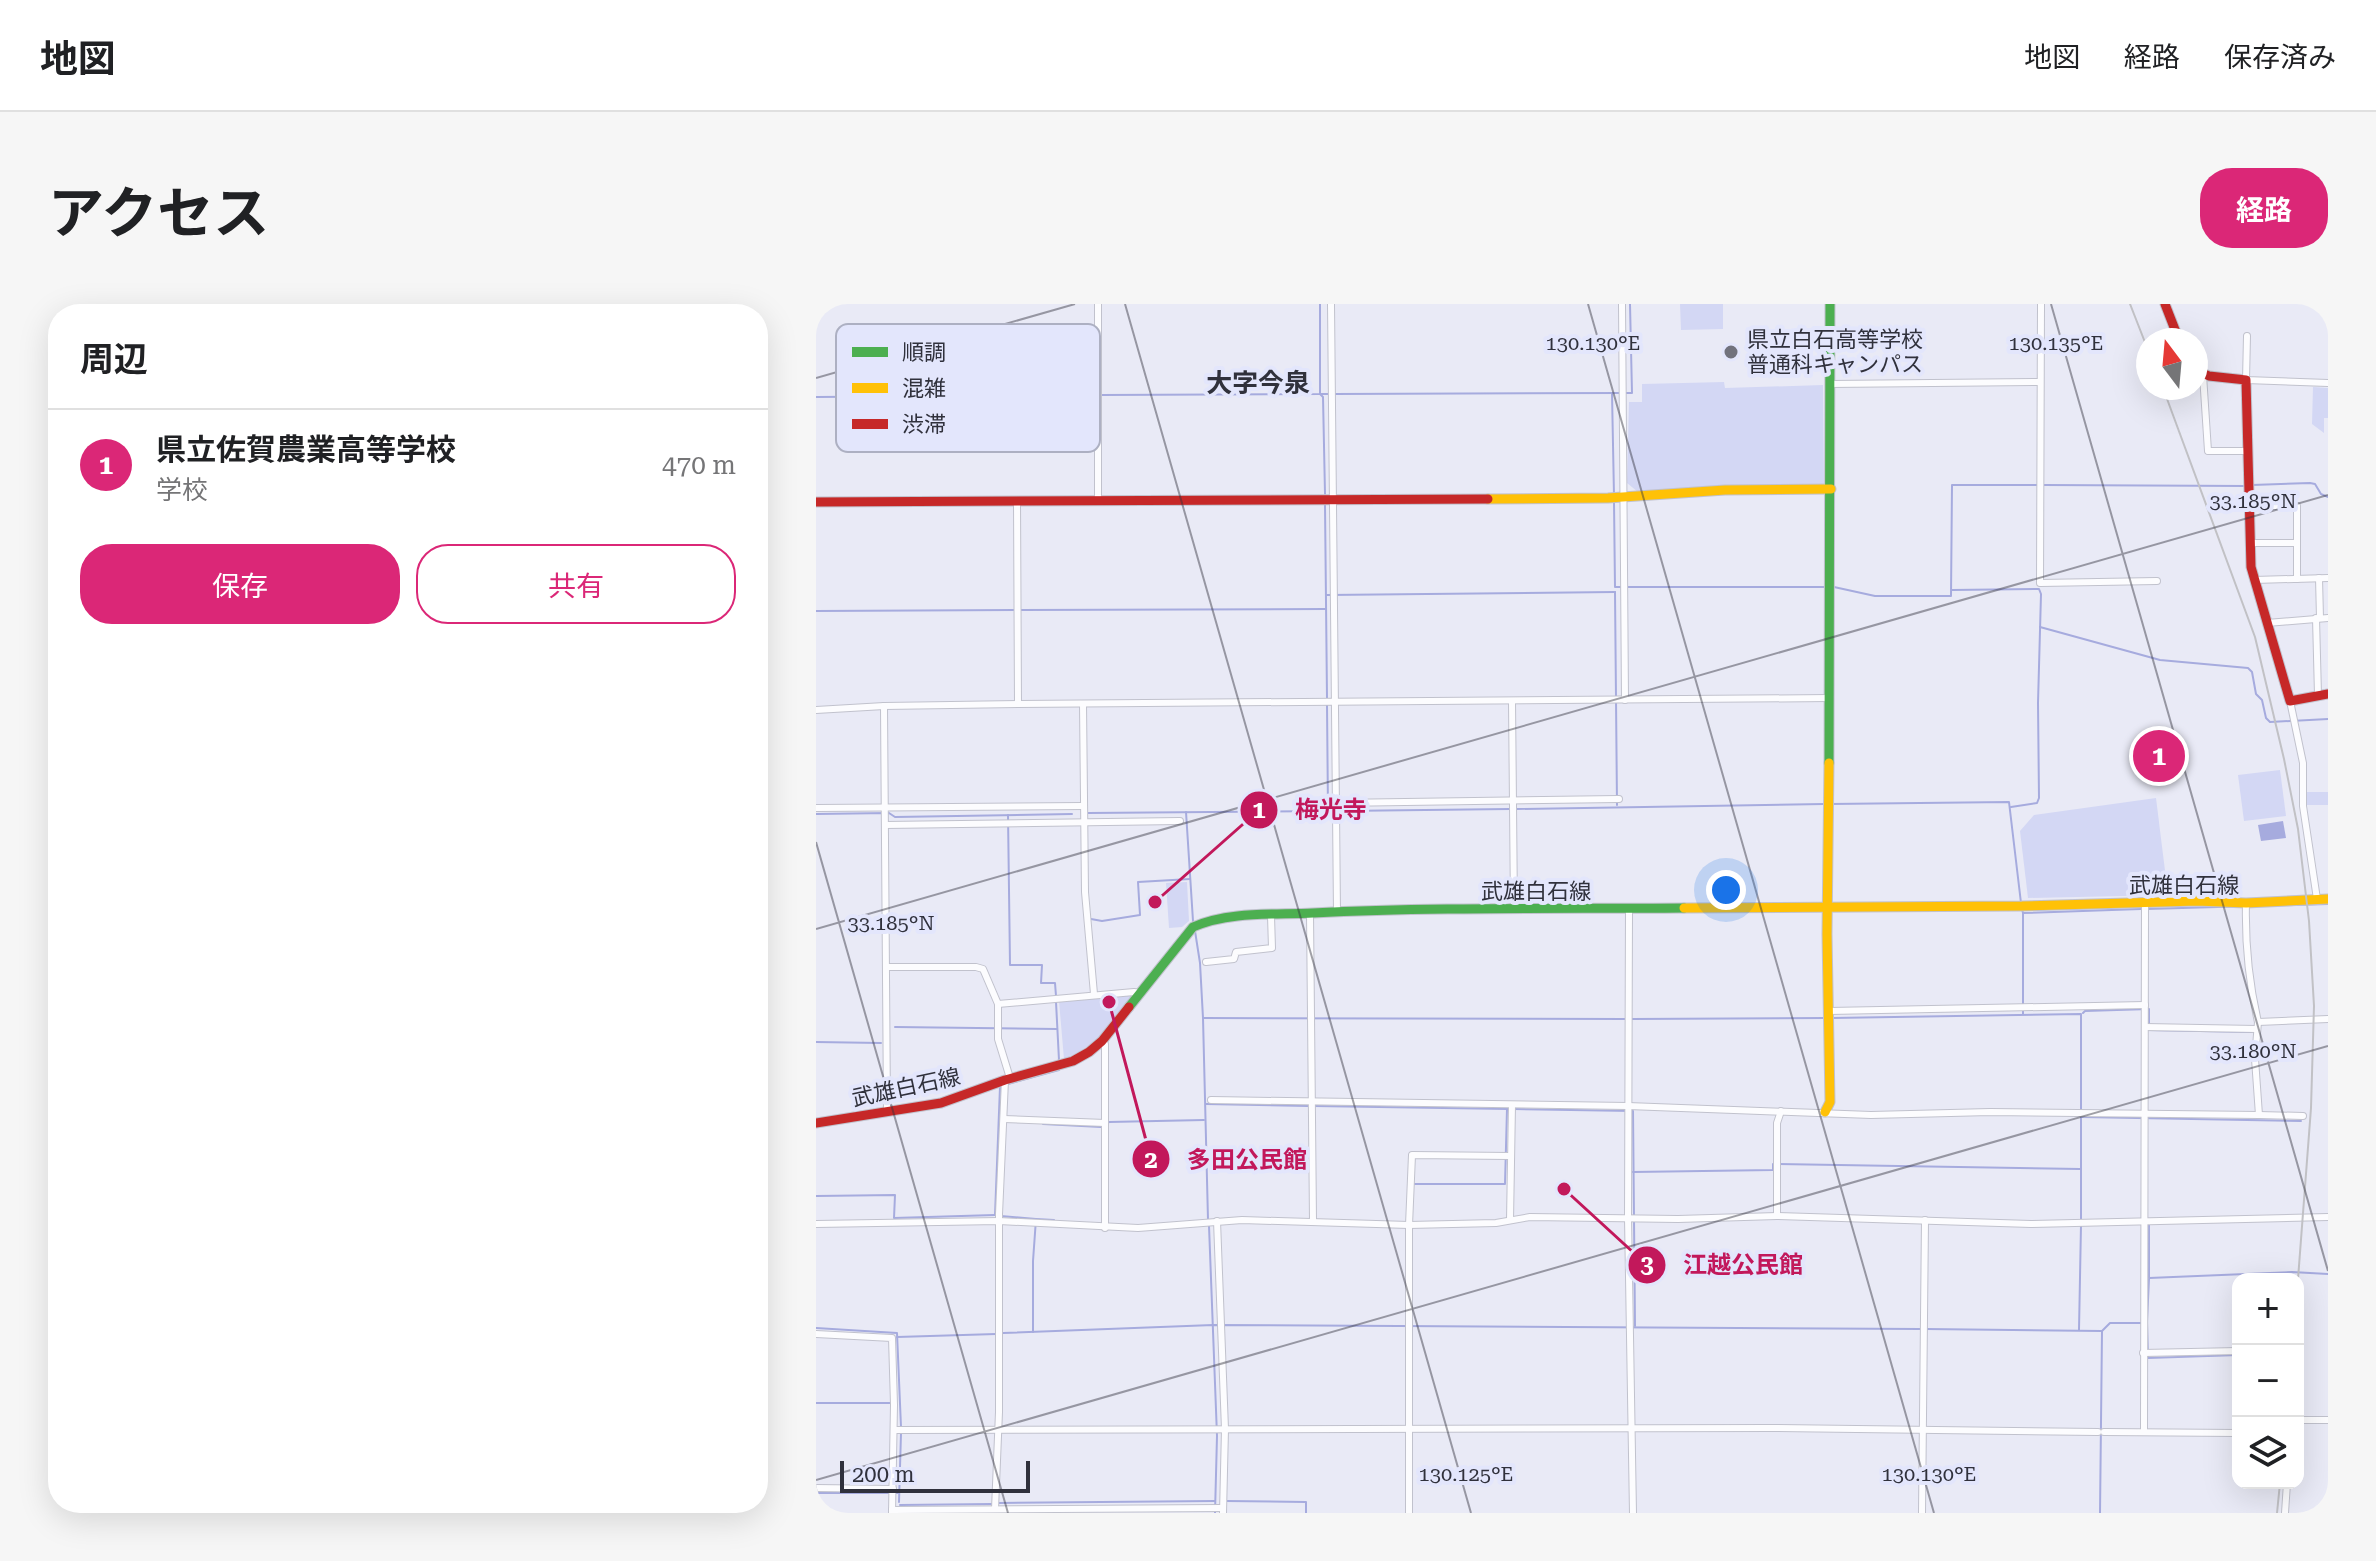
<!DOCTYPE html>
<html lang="ja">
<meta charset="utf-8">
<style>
body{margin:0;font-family:"Roboto Serif","Noto Sans JP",serif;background:#f6f6f6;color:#202124}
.controls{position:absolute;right:24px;bottom:24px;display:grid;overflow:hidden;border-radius:16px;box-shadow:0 8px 32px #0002}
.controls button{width:72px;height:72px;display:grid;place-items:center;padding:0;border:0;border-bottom:2px solid #e0e0e0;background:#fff;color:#202124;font:40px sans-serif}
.compass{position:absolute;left:1320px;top:24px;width:72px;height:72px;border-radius:50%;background:#fff;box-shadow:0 8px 32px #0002;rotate:344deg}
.scale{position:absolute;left:24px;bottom:20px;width:190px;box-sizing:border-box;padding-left:8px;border:4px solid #30313c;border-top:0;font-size:22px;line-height:28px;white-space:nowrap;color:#30313c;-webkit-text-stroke:6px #e3e6fc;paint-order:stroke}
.you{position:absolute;left:910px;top:586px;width:28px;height:28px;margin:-20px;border:6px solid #fff;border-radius:50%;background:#1a73e8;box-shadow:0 0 0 12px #1a73e833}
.badge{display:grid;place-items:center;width:52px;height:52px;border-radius:50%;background:#db2777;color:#fff;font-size:26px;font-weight:700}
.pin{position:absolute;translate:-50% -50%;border:4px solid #fff;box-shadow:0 2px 8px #0006}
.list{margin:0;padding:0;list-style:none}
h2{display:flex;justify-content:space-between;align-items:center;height:104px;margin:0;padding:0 32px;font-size:34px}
h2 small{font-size:26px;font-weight:400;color:#757577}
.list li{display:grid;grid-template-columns:52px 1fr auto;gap:24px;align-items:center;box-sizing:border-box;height:112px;padding:0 32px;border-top:2px solid #e0e0e0}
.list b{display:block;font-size:30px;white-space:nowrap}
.list p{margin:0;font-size:26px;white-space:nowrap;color:#757577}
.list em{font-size:26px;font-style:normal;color:#757577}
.actions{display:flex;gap:16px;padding:24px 32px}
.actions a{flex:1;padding:18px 0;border:2px solid #db2777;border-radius:32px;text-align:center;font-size:28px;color:#db2777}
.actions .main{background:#db2777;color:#fff}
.icon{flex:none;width:44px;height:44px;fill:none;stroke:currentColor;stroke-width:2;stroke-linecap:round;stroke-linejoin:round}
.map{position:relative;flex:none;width:1512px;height:1209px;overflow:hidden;border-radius:32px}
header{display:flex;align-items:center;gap:48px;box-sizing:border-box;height:112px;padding:0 40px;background:#fff;border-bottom:2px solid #e0e0e0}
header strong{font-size:38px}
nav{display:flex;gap:44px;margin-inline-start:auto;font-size:28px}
.intro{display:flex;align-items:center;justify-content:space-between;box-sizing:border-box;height:192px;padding:0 48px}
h1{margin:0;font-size:56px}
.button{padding:20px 36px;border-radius:32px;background:#db2777;color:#fff;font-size:28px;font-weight:700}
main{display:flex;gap:48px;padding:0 48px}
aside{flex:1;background:#fff;border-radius:32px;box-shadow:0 8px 32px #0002}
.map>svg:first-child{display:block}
.green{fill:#d3d7f4}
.water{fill:#a6abde}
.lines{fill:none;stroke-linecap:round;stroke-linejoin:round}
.stream{stroke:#a6abde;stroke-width:2}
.street-casing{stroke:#c1c2cd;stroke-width:8}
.fast-casing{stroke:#c1c2cd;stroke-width:11}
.slow-casing{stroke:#c1c2cd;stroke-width:11}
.jam-casing{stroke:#c1c2cd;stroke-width:11}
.street{stroke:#fcfcfe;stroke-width:6}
.fast{stroke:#4caf50;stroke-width:9}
.slow{stroke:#ffc107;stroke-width:9}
.jam{stroke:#c62828;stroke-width:9}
.rail{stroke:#c1c1c5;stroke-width:2}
.ticks{fill:none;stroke:#30313c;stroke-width:2;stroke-opacity:0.45}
.poi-dot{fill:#71727d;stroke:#e3e6fc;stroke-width:3}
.labels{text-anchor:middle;stroke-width:8;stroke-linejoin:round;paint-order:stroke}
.poi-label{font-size:22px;fill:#30313c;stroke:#e3e6fc;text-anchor:start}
.street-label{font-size:22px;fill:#30313c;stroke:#e3e6fc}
.quarter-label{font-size:26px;font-weight:bold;fill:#30313c;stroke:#e3e6fc}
.key{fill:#e3e6fc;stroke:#adb0c2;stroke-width:2}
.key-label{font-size:22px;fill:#30313c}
.ticks-label{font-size:20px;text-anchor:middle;fill:#30313c;stroke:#e3e6fc;stroke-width:8;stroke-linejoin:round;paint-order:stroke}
.leader{fill:none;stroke:#c2185b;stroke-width:3}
.callout-dot{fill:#c2185b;stroke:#e3e6fc;stroke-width:3}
.mark-label{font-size:24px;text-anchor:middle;font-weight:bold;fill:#fff}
.callout-label{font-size:24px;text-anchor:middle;font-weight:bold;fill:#c2185b;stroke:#e3e6fc;stroke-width:8;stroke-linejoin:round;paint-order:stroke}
</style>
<header>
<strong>地図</strong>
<nav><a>地図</a><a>経路</a><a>保存済み</a></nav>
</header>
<div class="intro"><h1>アクセス</h1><a class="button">経路</a></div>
<main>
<aside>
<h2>周辺<small></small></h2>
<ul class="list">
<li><span class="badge">1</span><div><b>県立佐賀農業高等学校</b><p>学校</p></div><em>470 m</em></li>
</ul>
<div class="actions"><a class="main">保存</a><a>共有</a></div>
</aside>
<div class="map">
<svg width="1512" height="1209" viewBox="0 0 1512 1209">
<rect width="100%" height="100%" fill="#e9eaf6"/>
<!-- green -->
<g class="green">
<path d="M864 0H907V25L865 26Z"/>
<path d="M908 78 909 84 1007 81 1008 181H907L822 188 811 179 813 98H826V80Z"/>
<path d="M1497 83 1512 84V114H1508V129L1496 120Z"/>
<path d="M1464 466 1470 512 1428 517 1422 471Z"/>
<path d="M1489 488H1512V501H1490Z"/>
<path d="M1340 494 1352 591 1212 594 1204 527 1218 511Z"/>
<path d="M371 578 373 617 366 623 353 624 350 579Z"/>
<path d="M314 689 316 693C295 720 281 742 248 755L243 697Z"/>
</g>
<!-- water -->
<path class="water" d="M1467 517 1470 534 1445 537 1442 521Z"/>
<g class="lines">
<!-- stream -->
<g class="stream">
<path d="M796 89 798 192"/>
<path d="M810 89H816L814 0"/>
<path d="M518 90 804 89"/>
<path d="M285 91 504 90V0"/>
<path d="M0 93 279 91"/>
<path d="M1228 181 1430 182"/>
<path d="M1436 181 1494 179 1499 180 1505 190 1512 193"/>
<path d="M509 190 507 93 504 90H512"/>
<path d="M798 198 799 283H804"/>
<path d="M509 201 511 394"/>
<path d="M810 283H1012"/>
<path d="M1018 283 1059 292H1135L1136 181H1222"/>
<path d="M1136 286 1223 285 1225 290 1222 399 1223 494 1221 499 1195 503"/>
<path d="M799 288 801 501"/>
<path d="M511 291 799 288"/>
<path d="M205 306 510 305"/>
<path d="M0 307 199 306"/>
<path d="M1224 323 1344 356 1432 364 1436 368 1440 390 1446 396 1450 414 1454 418 1512 415"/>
<path d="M511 401 512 507"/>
<path d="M1014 500 1193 498 1205 599"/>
<path d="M701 505 1008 500"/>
<path d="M524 507 694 505"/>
<path d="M370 508 377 617"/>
<path d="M272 509 517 507"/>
<path d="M0 510 73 509 79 513 256 510"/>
<path d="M192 511 194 661H226L225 679H239L240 692"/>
<path d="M1206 605 1207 609 1325 605"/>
<path d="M1331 605 1512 600"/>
<path d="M1207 609V710"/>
<path d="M275 615 286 617 324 611 322 578 374 575"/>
<path d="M379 627 384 659 387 714 392 916"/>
<path d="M240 698 243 756"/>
<path d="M1267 709 1269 707 1333 705V720"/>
<path d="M387 714 810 715"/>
<path d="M1016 714 1265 710V915"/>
<path d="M816 715 1010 714"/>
<path d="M79 723 241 725"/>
<path d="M1332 726 1435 728"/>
<path d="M0 738 65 739"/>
<path d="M192 780 243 766"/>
<path d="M390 800 492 802"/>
<path d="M498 802 692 805"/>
<path d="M698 805 817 807 819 1022"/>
<path d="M1266 813 1485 817"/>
<path d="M227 820 285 823"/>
<path d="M291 820 293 818 388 816"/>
<path d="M817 868 957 866V860L1264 865"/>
<path d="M599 880H689L691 805"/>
<path d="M0 892 79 891 78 914 179 911"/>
<path d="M179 911 184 783 186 782"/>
<path d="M185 912 220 915 217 957V1028"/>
<path d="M220 915 238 916"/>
<path d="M1333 921V974L1476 968 1512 970"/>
<path d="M393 922 401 1132 399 1209"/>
<path d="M1331 1017 1333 975"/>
<path d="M1331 1019 1332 1054 1422 1051"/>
<path d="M0 1024 81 1029 85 1123"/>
<path d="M1110 1025 1286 1027 1284 1209"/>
<path d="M1263 1026 1265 921"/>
<path d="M1286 1027 1294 1019H1327"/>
<path d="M187 1029 397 1021 1104 1025"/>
<path d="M81 1033 180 1030"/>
<path d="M0 1099H74"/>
<path d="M0 1189H82"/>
<path d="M410 1197 490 1198V1209"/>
<path d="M83 1198 85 1129"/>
<path d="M182 1199 399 1197"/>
<path d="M84 1201 175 1200"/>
</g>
<defs>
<g id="street">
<path d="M282 0V197"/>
<path d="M515 0 521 608"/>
<path d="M806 0 809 396"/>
<path d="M1225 0 1224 279 1341 277"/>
<path d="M1431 32 1430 76 1512 79"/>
<path d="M1387 71 1392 147H1431"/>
<path d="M1014 80 1224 78"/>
<path d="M201 197 202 400"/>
<path d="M1433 202H1481V275"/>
<path d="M1435 239H1481"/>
<path d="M1503 274 1504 314"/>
<path d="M1438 276 1512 274"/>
<path d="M1500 314 1502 391"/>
<path d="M1451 319 1512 314"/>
<path d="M696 397 698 605"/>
<path d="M1474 397 1487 459V502L1501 595"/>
<path d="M267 400 269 588 278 690"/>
<path d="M68 402 71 806"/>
<path d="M0 406 68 402 202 400 1014 394"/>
<path d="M520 499 803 495"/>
<path d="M0 504 268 502"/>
<path d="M69 521 364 517"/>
<path d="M1430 599C1429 639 1433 679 1442 718L1512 715"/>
<path d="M813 605 812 914 817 1209"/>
<path d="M494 610 497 917"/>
<path d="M390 658 418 655 420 648 456 644 455 612"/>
<path d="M71 663H160L167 665 182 700V735L194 774"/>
<path d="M182 700 318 688 324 689"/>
<path d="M1013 707 1329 701"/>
<path d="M1329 723 1440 725"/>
<path d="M286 737 289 740V924"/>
<path d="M395 796 812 802 1055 811 1174 808 1443 811 1439 755 1442 718"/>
<path d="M1443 811 1487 812"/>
<path d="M188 815 289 819"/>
<path d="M961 912V819L965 807"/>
<path d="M694 916 696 801"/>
<path d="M401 917 409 1125 407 1209"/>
<path d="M0 920 183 917 322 924 426 916 593 921 680 919 714 913 862 915 961 912 1215 920 1512 913"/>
<path d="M0 1030 76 1034 78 1101 76 1209"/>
<path d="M1327 1049 1422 1047"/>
<path d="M1482 1116H1512"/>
<path d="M78 1126 956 1124 1282 1128"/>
<path d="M1288 1128 1422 1129"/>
<path d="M1328 1128 1329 599"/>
<path d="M0 1184 77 1185"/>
<path d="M179 1205 183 1108V910L189 776"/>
<path d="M76 1206 407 1204"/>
<path d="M593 1209V921L596 851 694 852"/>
<path d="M1106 1209 1109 916"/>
<path d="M1469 1209 1471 1179"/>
</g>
<g id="fast">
<path d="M1013 459 1014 0"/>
<path d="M313 703 377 623C413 607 458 611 497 609 620 603 744 605 868 604"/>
</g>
<g id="slow">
<path d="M672 195 792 194 909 186 1015 185"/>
<path d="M868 604 1206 602 1381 597 1430 599 1512 595"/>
<path d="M1009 808 1014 798 1011 630 1013 459"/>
</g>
<g id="jam">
<path d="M1349 0 1363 36"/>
<path d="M1380 66 1393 72 1430 76 1435 263 1474 397 1512 390"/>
<path d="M0 198 672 195"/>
<path d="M0 819 125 799 189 776 257 757 273 748 286 737 313 703"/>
</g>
</defs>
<!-- street casing -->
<use href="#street" class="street-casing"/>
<!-- fast casing -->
<use href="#fast" class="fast-casing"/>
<!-- slow casing -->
<use href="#slow" class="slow-casing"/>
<!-- jam casing -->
<use href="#jam" class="jam-casing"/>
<!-- street -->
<use href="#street" class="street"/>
<!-- fast -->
<use href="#fast" class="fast"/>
<!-- slow -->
<use href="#slow" class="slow"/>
<!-- jam -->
<use href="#jam" class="jam"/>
<!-- rail -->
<g class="rail">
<path d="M1314 0 1332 46"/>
<path d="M1347 84 1439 333 1468 455 1482 525 1493 617 1498 702 1495 804 1482 975"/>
<path d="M1461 1209 1464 1179"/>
</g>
</g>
<!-- ticks -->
<path class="ticks" d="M309 0 655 1209M772 0 1118 1209M1235 0 1512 967M0 74 259 0M0 538 192 1209M0 625 1512 191M0 1176 1512 742"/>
<!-- markers -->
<circle class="poi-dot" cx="915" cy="48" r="8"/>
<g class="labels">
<!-- poi labels -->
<g class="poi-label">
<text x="931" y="43">県立白石高等学校<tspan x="931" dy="25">普通科キャンパス</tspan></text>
</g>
<!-- street labels -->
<g class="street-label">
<text x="1368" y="589">武雄白石線</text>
<text x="720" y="595">武雄白石線</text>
<text transform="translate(90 783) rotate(-12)" y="8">武雄白石線</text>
</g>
<!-- quarter labels -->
<g class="quarter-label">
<text x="442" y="88">大字今泉</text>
</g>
</g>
<!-- legend -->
<rect x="20" y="20" width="264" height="128" rx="12" class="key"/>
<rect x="36" y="43" width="36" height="10" fill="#4caf50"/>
<rect x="36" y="79" width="36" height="10" fill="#ffc107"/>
<rect x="36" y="115" width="36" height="10" fill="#c62828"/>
<g class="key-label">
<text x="86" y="56">順調</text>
<text x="86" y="92">混雑</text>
<text x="86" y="128">渋滞</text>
</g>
<g class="ticks-label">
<text x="777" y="46">130.130°E</text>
<text x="1240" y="46">130.135°E</text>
<text x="1437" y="204">33.185°N</text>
<text x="75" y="626">33.185°N</text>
<text x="1437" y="754">33.180°N</text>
<text x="650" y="1177">130.125°E</text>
<text x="1113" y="1177">130.130°E</text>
</g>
<!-- callouts -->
<path class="leader" d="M339 598L443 506M293 698L335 855M748 885L831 961"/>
<g class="callout-dot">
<circle cx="339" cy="598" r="8"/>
<circle cx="293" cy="698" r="8"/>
<circle cx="748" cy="885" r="8"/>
<circle cx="443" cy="506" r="20"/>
<circle cx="335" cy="855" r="20"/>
<circle cx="831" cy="961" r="20"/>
</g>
<g class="mark-label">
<text x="443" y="514">1</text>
<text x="335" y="864">2</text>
<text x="831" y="969">3</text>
</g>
<g class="callout-label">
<text x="515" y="514">梅光寺</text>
<text x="431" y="864">多田公民館</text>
<text x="927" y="969">江越公民館</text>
</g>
</svg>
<div class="controls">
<button>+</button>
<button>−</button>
<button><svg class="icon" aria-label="layers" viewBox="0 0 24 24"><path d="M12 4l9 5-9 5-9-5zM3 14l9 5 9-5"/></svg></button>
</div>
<svg class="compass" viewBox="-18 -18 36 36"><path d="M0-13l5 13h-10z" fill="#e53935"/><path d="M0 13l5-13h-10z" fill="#757577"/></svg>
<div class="scale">200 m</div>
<div class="you"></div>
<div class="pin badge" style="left:1343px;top:452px">1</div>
</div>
</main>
